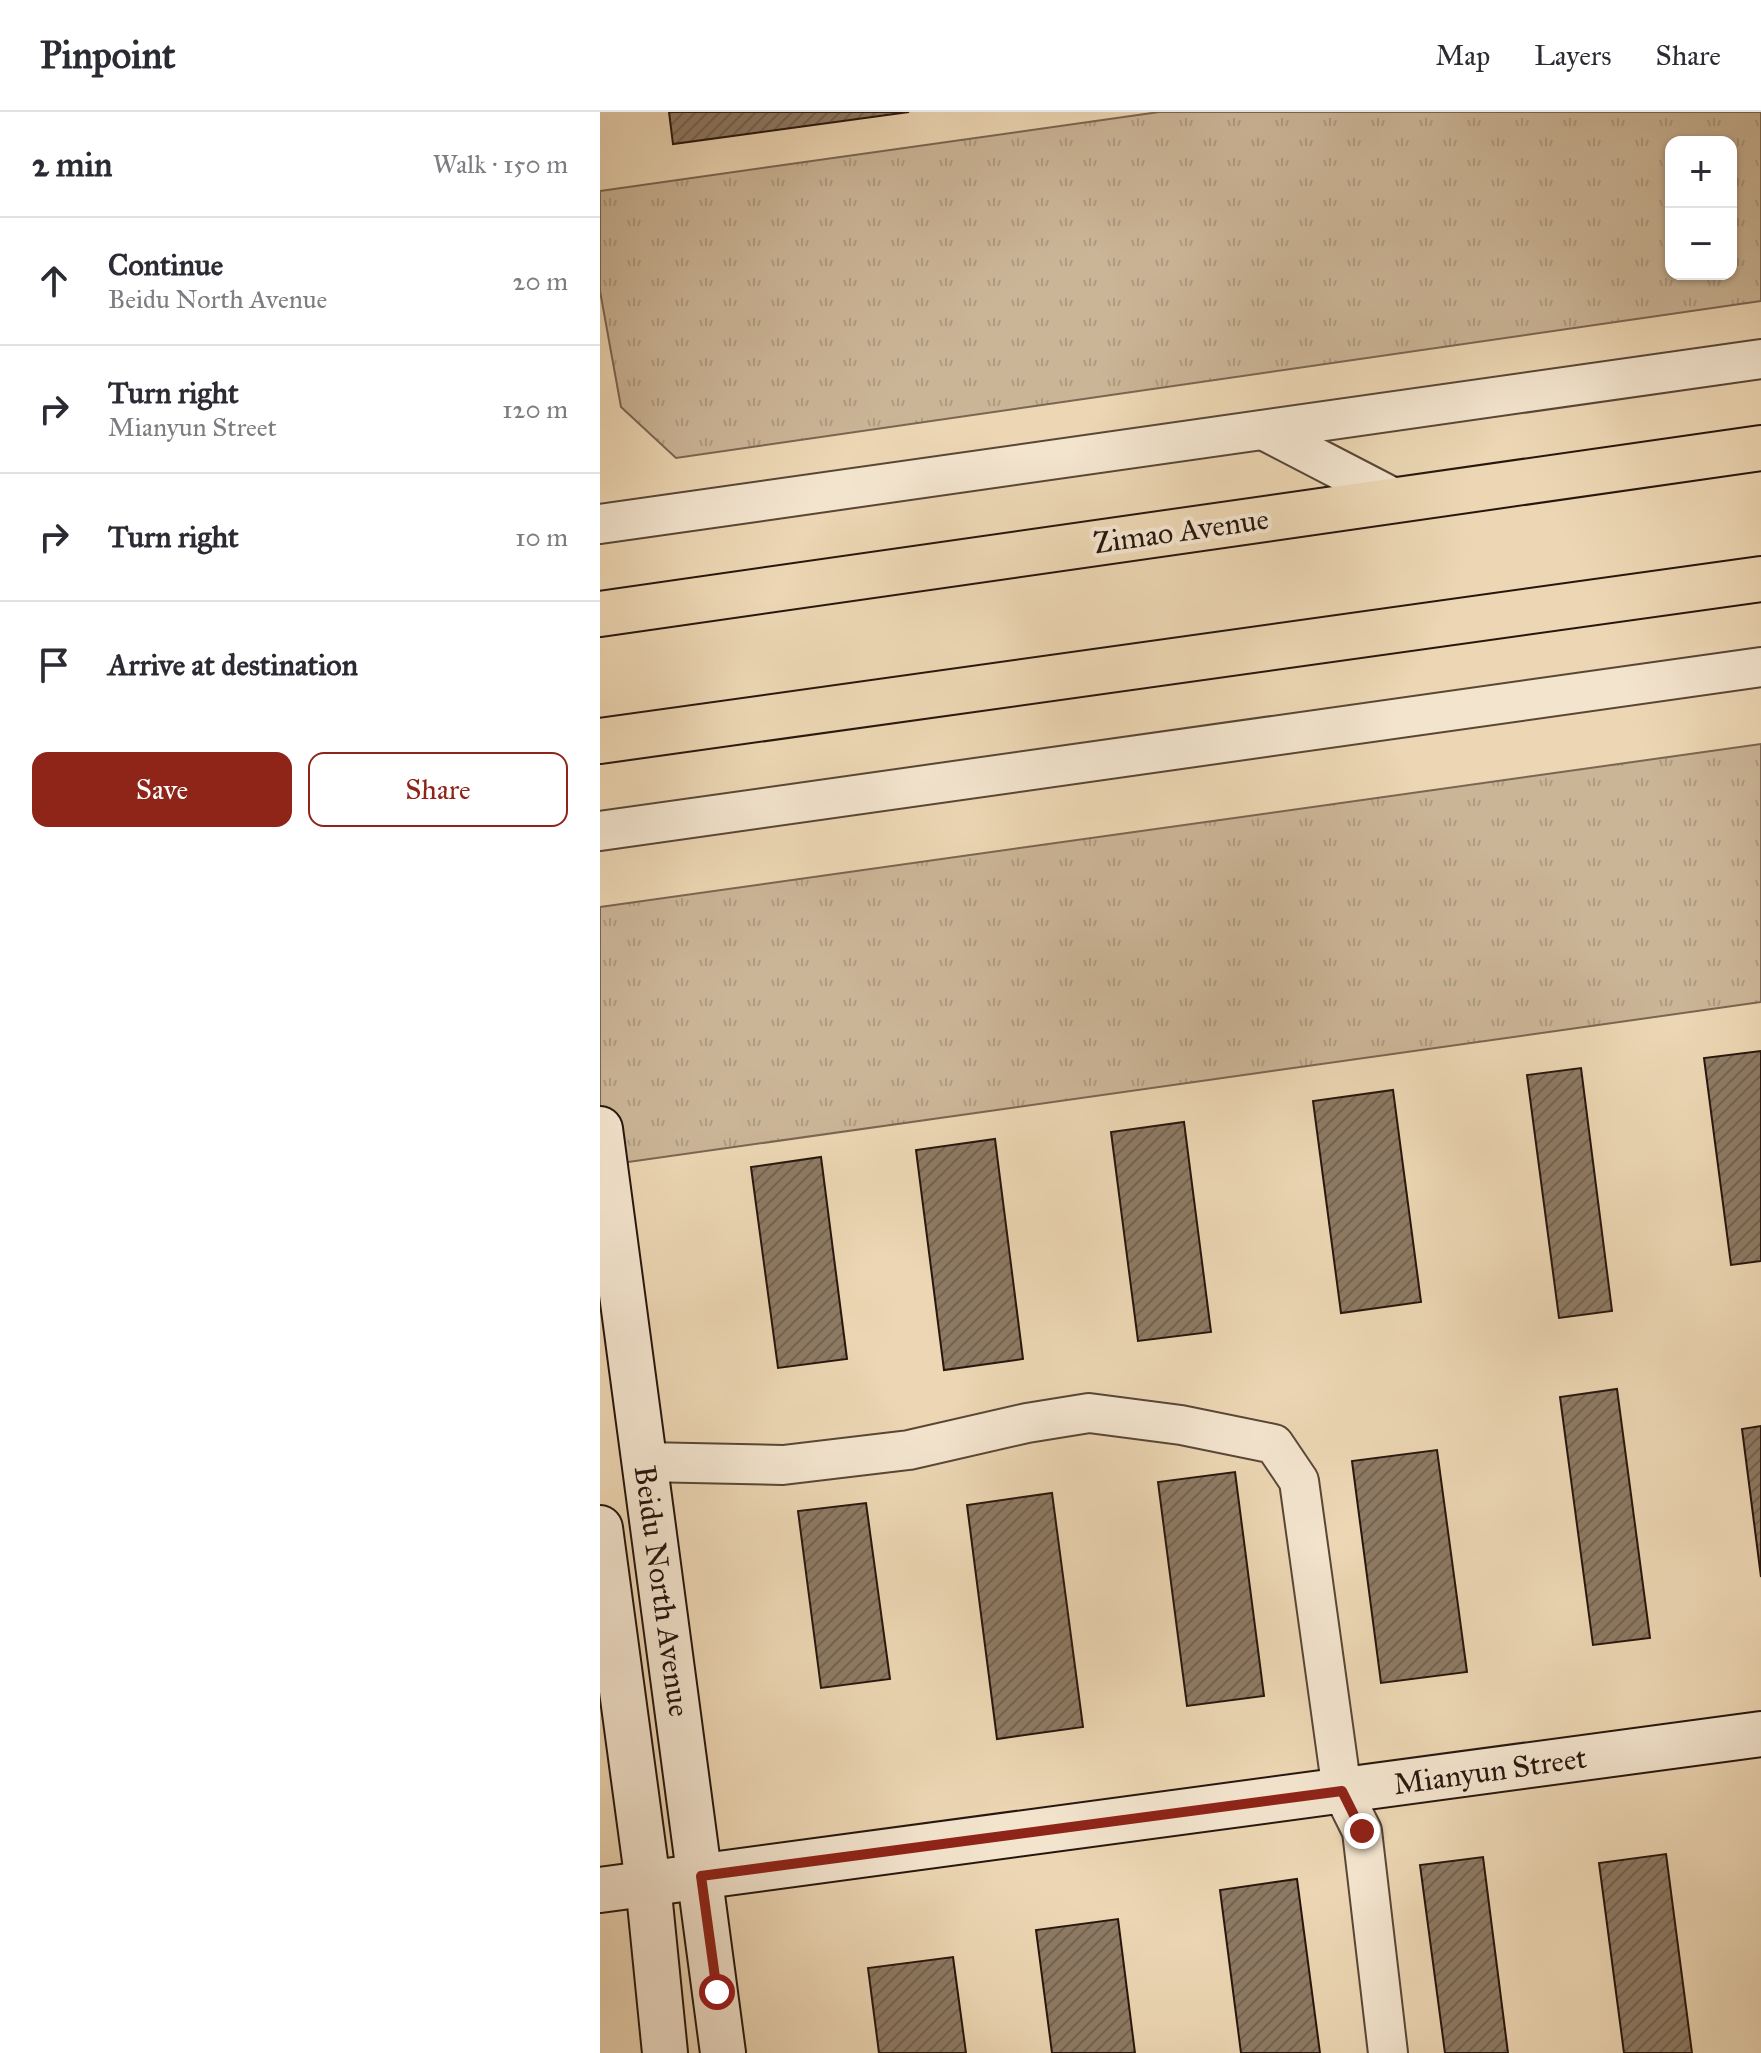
<!DOCTYPE html>
<meta charset="utf-8">
<style>
body{margin:0;font-family:"IM FELL Great Primer",serif;background:#f2f2f3;color:#2b2b33}
.controls{position:absolute;right:24px;top:24px;display:grid;overflow:hidden;border-radius:16px;box-shadow:0 2px 6px #0004}
.controls button{width:72px;height:72px;display:grid;place-items:center;padding:0;border:0;border-bottom:2px solid #e1e1e2;background:#fff;color:#2b2b33;font:40px sans-serif}
.stop{position:absolute;width:24px;height:24px;margin:-18px;border:6px solid #8f2418;border-radius:50%;background:#fff}
.stop.end{background:#8f2418;border-color:#fff;box-shadow:0 2px 8px #0008}
.list{margin:0;padding:0;list-style:none}
h2{display:flex;justify-content:space-between;align-items:center;height:104px;margin:0;padding:0 32px;font-size:34px}
h2 small{font-size:26px;font-weight:400;color:#7c7c81}
.list li{display:grid;grid-template-columns:52px 1fr auto;gap:24px;align-items:center;box-sizing:border-box;height:128px;padding:0 32px;border-top:2px solid #e1e1e2}
.list b{display:block;font-size:30px;white-space:nowrap}
.list p{margin:0;font-size:26px;white-space:nowrap;color:#7c7c81}
.list em{font-size:26px;font-style:normal;color:#7c7c81}
.actions{display:flex;gap:16px;padding:24px 32px}
.actions a{flex:1;padding:18px 0;border:2px solid #8f2418;border-radius:16px;text-align:center;font-size:28px;color:#8f2418}
.actions .main{background:#8f2418;color:#fff}
.icon{flex:none;width:44px;height:44px;fill:none;stroke:currentColor;stroke-width:2;stroke-linecap:round;stroke-linejoin:round}
.map{position:relative;flex:none;width:1161px;height:1941px;overflow:hidden}
header{display:flex;align-items:center;gap:48px;box-sizing:border-box;height:112px;padding:0 40px;background:#fff;border-bottom:2px solid #e1e1e2}
header strong{font-size:38px}
nav{display:flex;gap:44px;margin-inline-start:auto;font-size:28px}
main{display:flex}
aside{flex:1;background:#fff}
.map>svg:first-child{display:block}
.park{fill:url(#park-tufts);stroke:#7a6652;stroke-width:2;fill-rule:evenodd}
.building{fill:url(#building-hatch);stroke:#28160e;stroke-width:2}
.lines{fill:none;stroke-linecap:round;stroke-linejoin:round}
.street-casing{stroke:#594637;stroke-width:42}
.secondary-casing{stroke:#28160e;stroke-width:48}
.highway-casing{stroke:#28160e;stroke-width:48}
.street{stroke:#f3e4ce;stroke-width:38}
.secondary{stroke:#f3e4ce;stroke-width:44}
.highway{stroke:#ecd6b3;stroke-width:44}
.route{stroke:#8f2418;stroke-width:10}
.labels{text-anchor:middle;stroke-width:8;stroke-linejoin:round;paint-order:stroke}
.street-label{font-size:30px;fill:#28160e;stroke:#f3e4ce}
</style>
<header>
<strong>Pinpoint</strong>
<nav><a>Map</a><a>Layers</a><a>Share</a></nav>
</header>
<main>
<aside>
<h2>2 min<small>Walk · 150 m</small></h2>
<ul class="list">
<li><svg class="icon" aria-label="ahead" viewBox="0 0 24 24"><path d="M12 20V5M6 11l6-6 6 6"/></svg><div><b>Continue</b><p>Beidu North Avenue</p></div><em>20 m</em></li>
<li><svg class="icon" aria-label="right" viewBox="0 0 24 24"><path d="M7 20v-9h11M14 6l5 5-5 5"/></svg><div><b>Turn right</b><p>Mianyun Street</p></div><em>120 m</em></li>
<li><svg class="icon" aria-label="right" viewBox="0 0 24 24"><path d="M7 20v-9h11M14 6l5 5-5 5"/></svg><div><b>Turn right</b></div><em>10 m</em></li>
<li><svg class="icon" aria-label="arrive" viewBox="0 0 24 24"><path d="M6 21V4h12l-3 4 3 4H6"/></svg><div><b>Arrive at destination</b></div></li>
</ul>
<div class="actions"><a class="main">Save</a><a>Share</a></div>
</aside>
<div class="map">
<svg width="1161" height="1941" viewBox="0 0 1161 1941">
<defs>
<pattern id="park-tufts" width="24" height="20" patternUnits="userSpaceOnUse" patternTransform="scale(2)"><rect width="24" height="20" fill="#cbb597"/><path d="M3 7l-1-3M5 7V3M7 7l1-3M15 17l-1-3M17 17v-4M19 17l1-3" fill="none" stroke="#ae9b81"/></pattern>
<pattern id="building-hatch" width="6" height="6" patternUnits="userSpaceOnUse" patternTransform="scale(2)"><rect width="6" height="6" fill="#8e7a64"/><path d="M-1 1l2-2M0 6l6-6M5 7l2-2" fill="none" stroke="#746351"/></pattern>
</defs>
<rect width="100%" height="100%" fill="#ecd6b3"/>
<filter id="stains"><feTurbulence type="fractalNoise" baseFrequency=".0025" numOctaves="4"/><feColorMatrix values="0 0 0 0 .2 0 0 0 0 .09 0 0 0 0 .02 0 0 0 .5 -.17"/></filter>
<radialGradient id="worn" r=".72"><stop offset=".6" stop-color="#630" stop-opacity="0"/><stop offset="1" stop-color="#630" stop-opacity=".3"/></radialGradient>
<!-- park -->
<g class="park">
<path d="M559 0H1161V189L76 346 21 295 0 179V79ZM1131 30V162H1071V30Z"/>
<path d="M1161 632V890L0 1054V795Z"/>
</g>
<!-- building -->
<g class="building">
<path d="M69 0H309L73 32Z"/>
<path d="M1161 939V1149L1131 1153 1104 946Z"/>
<path d="M981 956 1012 1199 959 1206 927 963Z"/>
<path d="M793 978 821 1190 741 1201 713 989Z"/>
<path d="M584 1010 611 1220 538 1229 511 1020Z"/>
<path d="M395 1027 423 1247 344 1258 316 1038Z"/>
<path d="M221 1045 247 1247 178 1256 151 1055Z"/>
<path d="M1017 1277 1050 1526 993 1533 960 1285Z"/>
<path d="M1161 1314V1465L1142 1317Z"/>
<path d="M837 1338 867 1560 781 1571 752 1349Z"/>
<path d="M635 1360 664 1584 587 1594 558 1370Z"/>
<path d="M452 1381 483 1615 397 1627 367 1393Z"/>
<path d="M266 1391 290 1567 221 1576 198 1399Z"/>
<path d="M1066 1742 1092 1941H1024L999 1751Z"/>
<path d="M883 1745 908 1941H845L820 1753Z"/>
<path d="M697 1767 720 1941H641L620 1778Z"/>
<path d="M518 1807 535 1941H452L436 1818Z"/>
<path d="M353 1845 366 1941H279L268 1856Z"/>
</g>
<g class="lines">
<defs>
<g id="street">
<path d="M663 318 798 388"/>
<path d="M0 412 1161 247"/>
<path d="M0 719 1161 555"/>
<path d="M44 1350 183 1353 309 1338 427 1311 489 1301 581 1313 674 1332 699 1369 742 1679 762 1719 788 1941"/>
</g>
<g id="secondary">
<path d="M0 1017 123 1941"/>
<path d="M0 1416 48 1771 65 1941"/>
<path d="M0 1778 1161 1622"/>
</g>
<g id="highway">
<path d="M0 502 1161 336"/>
<path d="M0 629 1161 467"/>
</g>
</defs>
<!-- street casing -->
<use href="#street" class="street-casing"/>
<!-- secondary casing -->
<use href="#secondary" class="secondary-casing"/>
<!-- highway casing -->
<use href="#highway" class="highway-casing"/>
<!-- street -->
<use href="#street" class="street"/>
<!-- secondary -->
<use href="#secondary" class="secondary"/>
<!-- highway -->
<use href="#highway" class="highway"/>
</g>
<g class="lines">
<!-- route -->
<path class="route" d="M117 1880 101 1764 742 1679 762 1719"/>
</g>
<g class="labels">
<!-- street labels -->
<g class="street-label">
<text transform="translate(581 419) rotate(-8)" y="10">Zimao Avenue</text>
<text transform="translate(62 1479) rotate(82)" y="10">Beidu North Avenue</text>
<text transform="translate(890 1659) rotate(-8)" y="10">Mianyun Street</text>
</g>
</g>
<rect width="100%" height="100%" filter="url(#stains)"/>
<rect width="100%" height="100%" fill="url(#worn)"/>
</svg>
<div class="controls">
<button>+</button>
<button>−</button>
</div>
<div class="stop" style="left:117px;top:1880px"></div>
<div class="stop end" style="left:762px;top:1719px"></div>
</div>
</main>
